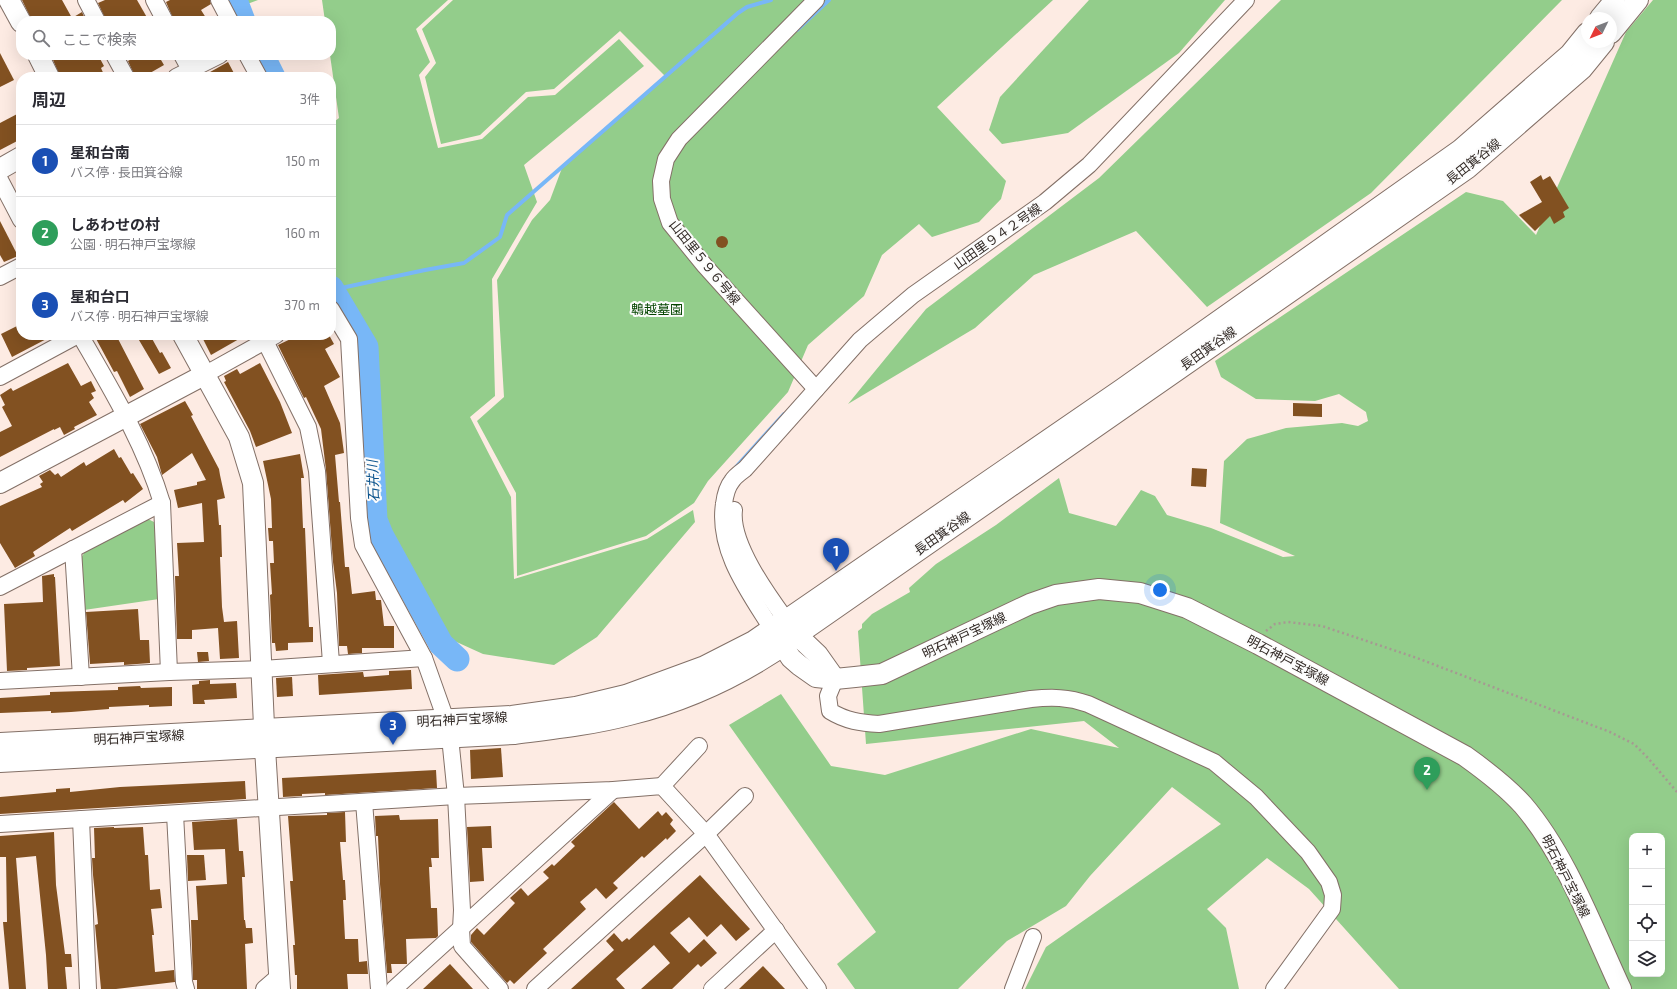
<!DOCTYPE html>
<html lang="ja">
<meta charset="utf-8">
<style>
body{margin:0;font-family:"Exo 2","Noto Sans JP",sans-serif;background:#f2f2f3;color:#2b2b33}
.controls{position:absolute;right:12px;bottom:12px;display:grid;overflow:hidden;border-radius:8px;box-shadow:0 4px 16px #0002}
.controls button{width:36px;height:36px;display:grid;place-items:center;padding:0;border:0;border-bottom:1px solid #e1e1e2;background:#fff;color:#2b2b33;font:20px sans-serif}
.compass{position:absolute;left:1581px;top:12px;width:36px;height:36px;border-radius:50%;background:#fff;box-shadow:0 4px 16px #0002;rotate:227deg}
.you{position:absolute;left:1160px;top:590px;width:14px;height:14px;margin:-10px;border:3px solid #fff;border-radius:50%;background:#1a73e8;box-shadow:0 0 0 6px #1a73e833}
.badge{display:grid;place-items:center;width:26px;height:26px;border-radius:50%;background:#6d5224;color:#fff;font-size:13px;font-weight:700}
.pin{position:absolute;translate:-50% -33px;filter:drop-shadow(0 1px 2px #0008)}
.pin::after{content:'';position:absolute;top:21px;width:14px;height:12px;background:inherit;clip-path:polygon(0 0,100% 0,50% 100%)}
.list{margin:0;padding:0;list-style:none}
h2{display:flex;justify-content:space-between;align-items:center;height:52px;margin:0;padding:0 16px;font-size:17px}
h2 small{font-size:13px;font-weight:400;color:#7c7c81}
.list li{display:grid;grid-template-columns:26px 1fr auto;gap:12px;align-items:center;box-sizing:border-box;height:72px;padding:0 16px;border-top:1px solid #e1e1e2}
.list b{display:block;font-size:15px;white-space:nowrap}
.list p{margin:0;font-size:13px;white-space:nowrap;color:#7c7c81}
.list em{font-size:13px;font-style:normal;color:#7c7c81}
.icon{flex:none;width:22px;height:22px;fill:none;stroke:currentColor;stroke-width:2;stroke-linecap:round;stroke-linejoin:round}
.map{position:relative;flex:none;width:1677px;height:989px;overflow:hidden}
.search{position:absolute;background:#fff;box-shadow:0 4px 16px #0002;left:16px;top:16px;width:320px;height:44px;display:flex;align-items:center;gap:10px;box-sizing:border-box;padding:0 14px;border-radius:16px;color:#7c7c81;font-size:15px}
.panel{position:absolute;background:#fff;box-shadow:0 4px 16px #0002;left:16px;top:72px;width:320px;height:268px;border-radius:16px}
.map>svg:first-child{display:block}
.green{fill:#93cd8b;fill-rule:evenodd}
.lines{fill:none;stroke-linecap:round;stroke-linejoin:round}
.stream{stroke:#78b7f7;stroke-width:4}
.river{stroke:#78b7f7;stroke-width:25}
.building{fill:#825121}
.minor-casing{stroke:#837067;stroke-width:18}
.tertiary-casing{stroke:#837067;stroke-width:22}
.primary-casing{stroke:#837067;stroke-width:24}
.path{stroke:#a69992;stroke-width:2.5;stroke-dasharray:2 3;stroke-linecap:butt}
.minor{stroke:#fff;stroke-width:16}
.tertiary{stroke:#fff;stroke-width:20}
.primary{stroke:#fff;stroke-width:22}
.labels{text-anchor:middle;stroke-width:4;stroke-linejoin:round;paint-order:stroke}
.street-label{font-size:13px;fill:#322a26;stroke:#fcfcfc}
.park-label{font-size:13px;fill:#054500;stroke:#fcfcfc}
.water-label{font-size:14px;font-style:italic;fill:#0b538c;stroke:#fcfcfc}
</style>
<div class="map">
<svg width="1677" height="989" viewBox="0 0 1677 989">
<rect width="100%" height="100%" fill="#fdebe3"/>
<!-- green -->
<g class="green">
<path d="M230 0H258L234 9Z"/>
<path d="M322 0H448L416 29 430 62 419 75 438 148 482 139 528 97 555 95 619 39 644 66 524 165 537 202 492 279 495 396 470 417 511 497 514 579 647 539 693 510 695 522 597 637 554 665 483 654 450 639 380 525 368 345 331 276V124L339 118 330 55 331 21H325Z"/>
<path d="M453 0H1053L937 107 1006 181 1001 199 979 222 932 237 919 224 882 255 864 296 808 345 788 392 708 481 694 503 646 536 517 576 516 493 477 421 504 397 497 280 532 220 550 200 562 168 665 76 620 31 554 89 526 92 480 135 441 144 425 77 436 63 422 29Z"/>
<path d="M1089 0H1225L1179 53 1068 133 1002 144 989 130 1000 97Z"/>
<path d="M1281 0H1562L1371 193 1207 307 1136 231 1034 275 975 328 848 404 926 309 1099 178Z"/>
<path d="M1653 0H1677V989H1399L1309 889 1267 858 1207 909 1226 928 1239 989H1025L1046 947 1221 824 1172 787 1090 876 1066 906 1007 941 958 989H855L837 964 876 932 729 725 781 694 831 766 885 775 1031 729 1119 748 1084 721 866 744 858 631 862 628V624L872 614 910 592 909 588 936 564 996 525 1059 478 1069 513 1116 526 1141 490 1155 496 1167 515 1211 528 1283 557 1295 556 1220 523 1224 461 1247 439 1286 428 1342 423 1358 426 1368 421 1366 412 1339 394 1315 401 1256 399 1221 377 1215 361 1466 192 1503 201 1536 235 1626 32ZM1632 836H1662V974H1632Z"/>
<path d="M146 518 156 523 159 599 84 610 80 560 87 548Z"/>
</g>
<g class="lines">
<!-- stream -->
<g class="stream">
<path d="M797 30 829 0"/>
<path d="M332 290 425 270 464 263 500 237 507 215 738 13 747 7 771 0"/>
<path d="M736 467 784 414"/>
</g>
<!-- river -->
<g class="river">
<path d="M235 0 243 21"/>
<path d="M262 55 273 77"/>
<path d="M331 288 366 347 375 520 381 535 441 644 457 659"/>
</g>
</g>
<!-- building -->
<g class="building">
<path d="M22 0H62L72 18 82 12 86 21H32Z"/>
<path d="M105 0H137L149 21H106L98 3Z"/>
<path d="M170 0H210L211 4 201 10 208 21H174L166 2Z"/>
<path d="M0 53 14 80 0 87Z"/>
<path d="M51 55H98L104 66 101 68 105 77H60Z"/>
<path d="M138 55H158L164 65 143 77H135L128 61Z"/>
<path d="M228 62 236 77H203V76Z"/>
<path d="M21 112V139L0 150V123Z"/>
<path d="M1541 175 1543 180 1550 176 1569 208 1563 212 1565 217 1554 224 1550 216 1535 231 1519 215 1542 202 1530 182Z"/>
<path d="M0 221 18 256 4 262 0 255Z"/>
<circle cx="722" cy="242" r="6"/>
<path d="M21 324V335H54L12 357 1 334Z"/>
<path d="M94 335H116L144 389 130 397 117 371 114 372Z"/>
<path d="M136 335H150L160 353 162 352 171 368 159 374Z"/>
<path d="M201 335H246L211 355Z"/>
<path d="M299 335H329L334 344 325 349 340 377 324 386 340 423 344 453 335 455 339 502H340L345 567H349L352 594 375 591 376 600H381L384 626H394V648H362V653L348 654 347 646H339L337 593 333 562 326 470 321 429 306 397 304 398 278 345Z"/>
<path d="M68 363 81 386 91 381 96 391 91 393 94 398 89 402 97 415 74 427 75 429 64 435 60 427 54 430V429L0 457V432L12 426 2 407 5 405 0 395 11 388 13 391Z"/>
<path d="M260 363 280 402 292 433 256 447 250 431 224 382 226 381 224 376 237 369 240 374Z"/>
<path d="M185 401 193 415 191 416 219 469 220 475 225 498 217 500 219 525H221L222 557H220L222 607 224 622 237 621 239 658 220 659 218 628 192 630V639H177L175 576H179L177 543 204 542 202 503 178 508 174 490 197 485V482L206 480 192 453 162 475 157 457 140 424Z"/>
<path d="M1293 403 1322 404V417L1293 416Z"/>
<path d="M114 449 119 458 121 457 131 474 133 473 143 489 125 503 123 500 72 531 70 528 33 552 35 556 15 568 0 543V506L42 487 40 484 43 482 39 476 50 470 55 475 58 473 61 477 84 462 86 466Z"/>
<path d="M300 454 304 478H301L303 528H305L309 627H313V642L288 643V650L276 651 275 643H272L270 595 272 594 270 563H274L273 541H269L268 528H272L271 499 263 461Z"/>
<path d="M1192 468 1207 469 1206 487 1191 486Z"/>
<path d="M54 574V577H55L60 666 27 668V670L7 671 4 604 43 602 42 576Z"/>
<path d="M138 609 140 640H149L150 663 124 665V662L90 664 86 612Z"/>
<path d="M197 652H208L209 661 198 662Z"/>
<path d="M411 670 412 689 319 695 318 675 363 672 364 677 389 675V671Z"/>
<path d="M292 677 293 696 277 697 276 678Z"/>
<path d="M210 680V684L236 683 237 698 204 700 205 704H193L192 685 199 684V681Z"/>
<path d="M140 686 141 688 172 687V706L149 707V705L109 707V709L71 712 51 713V711L0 713V698L50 695V692L118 690V687Z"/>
<path d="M501 748 503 777 471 779 470 750Z"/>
<path d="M436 770 437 788 325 795V793L302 794V796L283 797 282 778Z"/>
<path d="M245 781 246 799 0 814V797L56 792V789L70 788V792L120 787Z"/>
<path d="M614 802 639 829 658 811 662 816 666 812 673 820 670 824 676 831 667 840 666 838 644 858 642 856 613 883 618 888 606 899 596 888 580 902 586 909 543 949 547 953 514 984 510 980 507 983 471 942V935L477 928 484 935 515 903 510 898 521 888 528 896 549 878 543 872 552 864 554 866 575 846 571 842Z"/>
<path d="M345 812 346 842H340L343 880H345L346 900H343L345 939H358L359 962 367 961 368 974H347L348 989H297V975H295L293 945H295L290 881H293L288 816 327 815V813Z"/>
<path d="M399 815 400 820 438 819 439 858H431L432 867H429L431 908H437L438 936 436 938 406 939 407 964H391L392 973H387L380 884 378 836H376L375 816Z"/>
<path d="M237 819 239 851H243L245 877H242L244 920H245L246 928H252L253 943 245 944 247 989H197V980H193L191 920H198L196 886 227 884 225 849 194 850 192 822Z"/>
<path d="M491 826 492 848H482L484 881 470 882 467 827Z"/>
<path d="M114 827V828L143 827 145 855H148L150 890 160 889 162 908 151 909 154 935H152L155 972 174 970 175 982 116 989H101L95 925 98 924 93 875 92 858H95L94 828Z"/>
<path d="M54 832 56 885 65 954H71L72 967H65L67 989H48L46 955 36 856 16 858 26 989H9L3 922H7L6 857H0V836Z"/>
<path d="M187 855H204L206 880 188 881Z"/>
<path d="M700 875 750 929 736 941 721 924 707 937 689 917 670 933 689 953 704 939 717 953 701 967 698 964 672 989H641L670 963 654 945 616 979 625 989H571L614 950 606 941 614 933 622 942 627 938 629 940Z"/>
<path d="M450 964 473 989H423Z"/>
<path d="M763 966 785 989H739Z"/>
</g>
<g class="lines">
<defs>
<g id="minor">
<path d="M86 0 97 21"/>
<path d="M154 0 165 21"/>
<path d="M219 0 230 21"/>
<path d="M816 0 679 139 666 159 661 181 662 199 670 223 705 266 816 389"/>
<path d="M114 55 126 77"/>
<path d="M182 55 194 77"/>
<path d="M247 55 259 77"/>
<path d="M176 77 220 55"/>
<path d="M0 180 21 220"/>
<path d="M0 277 21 266"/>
<path d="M331 309 349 339 359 518 363 545 424 658 446 720"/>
<path d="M80 335C111 389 144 443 162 503L169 672"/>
<path d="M262 335 308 427 317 471 331 663"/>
<path d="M204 375 276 335"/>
<path d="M0 377 78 335"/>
<path d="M734 510C730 543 767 594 786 620"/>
<path d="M73 549 81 677"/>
<path d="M0 587 162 503"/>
<path d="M772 629C749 592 717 550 724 504 725 496 727 487 732 481 735 476 741 472 745 469L860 340 913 295 1045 202 1089 165 1246 0"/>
<path d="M835 679 828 696 830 711C846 721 861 723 879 724L1031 699C1052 697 1068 697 1088 704L1214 762 1256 797 1308 852 1329 882 1333 895 1332 909 1274 989"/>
<path d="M0 681 169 672 262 669 424 658"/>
<path d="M450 737 456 796 462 910 461 929 462 946 500 989"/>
<path d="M662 786 699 746"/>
<path d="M364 802 379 989"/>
<path d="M175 814 184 982 186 989"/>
<path d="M81 819 88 989"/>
<path d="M0 824 456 796 613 790 662 786 706 834 818 989"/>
<path d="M264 989 279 976"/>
<path d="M394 989 613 790"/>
<path d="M535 989 706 834 745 796"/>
<path d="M712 989 776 930"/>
<path d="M1013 989 1033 937"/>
</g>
<g id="tertiary">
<path d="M9 0 21 22"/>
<path d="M1600 18 1615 0"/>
<path d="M1611 33 1638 0"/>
<path d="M38 55 49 77"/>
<path d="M0 169 21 157"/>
<path d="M183 335 239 437 253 483 265 748 280 989"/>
<path d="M0 483 204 375"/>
<path d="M774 632 791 658 799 665 816 677 835 679 855 677 882 674 1030 604 1056 595 1099 589 1140 593 1187 608 1258 644 1465 756C1486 771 1506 786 1523 805 1566 855 1593 929 1621 989"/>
<path d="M797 635 1468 168 1582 69 1604 42"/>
<path d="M835 679 818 655 797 635 786 620 1122 389 1460 150 1570 54 1587 33"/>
</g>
<g id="primary">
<path d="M0 744 512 717 576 708 626 696 705 667 754 642 786 620"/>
<path d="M0 761 514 733C553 728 591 724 629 714 690 699 746 672 797 635"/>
</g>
</defs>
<!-- minor casing -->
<use href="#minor" class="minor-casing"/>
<!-- tertiary casing -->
<use href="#tertiary" class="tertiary-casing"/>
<!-- primary casing -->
<use href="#primary" class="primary-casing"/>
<!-- path -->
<path class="path" d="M1266 631 1275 624 1288 622 1322 626 1417 658 1610 732 1634 744 1648 758 1677 792"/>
<!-- minor -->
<use href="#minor" class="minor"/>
<!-- tertiary -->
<use href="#tertiary" class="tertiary"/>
<!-- primary -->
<use href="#primary" class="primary"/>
</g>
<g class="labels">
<!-- street labels -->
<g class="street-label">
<text transform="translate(1473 161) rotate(-38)" y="5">長田箕谷線</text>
<text transform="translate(997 236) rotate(-35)" y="5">山田里９４２号線</text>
<text transform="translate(705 262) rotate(51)" y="5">山田里５９６号線</text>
<text transform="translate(1208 348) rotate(-35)" y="5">長田箕谷線</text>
<text transform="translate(942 533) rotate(-35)" y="5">長田箕谷線</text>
<text transform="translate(964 635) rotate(-25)" y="5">明石神戸宝塚線</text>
<text transform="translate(1288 660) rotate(28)" y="5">明石神戸宝塚線</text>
<text transform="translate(462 719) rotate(-3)" y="5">明石神戸宝塚線</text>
<text transform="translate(139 737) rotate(-3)" y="5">明石神戸宝塚線</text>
<text transform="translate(1566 876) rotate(63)" y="5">明石神戸宝塚線</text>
</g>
<!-- park labels -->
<g class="park-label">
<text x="657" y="314">鵯越墓園</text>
</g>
<!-- water labels -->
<g class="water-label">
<text transform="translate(373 481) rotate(-93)" y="5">石井川</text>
</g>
</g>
</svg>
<div class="controls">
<button>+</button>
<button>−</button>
<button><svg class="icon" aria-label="locate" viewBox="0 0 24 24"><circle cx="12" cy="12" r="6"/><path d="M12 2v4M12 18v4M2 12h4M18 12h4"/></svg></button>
<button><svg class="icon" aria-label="layers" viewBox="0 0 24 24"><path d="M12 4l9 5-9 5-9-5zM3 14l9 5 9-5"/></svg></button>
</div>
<svg class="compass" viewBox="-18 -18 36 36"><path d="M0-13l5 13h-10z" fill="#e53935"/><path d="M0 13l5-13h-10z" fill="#7c7c81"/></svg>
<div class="you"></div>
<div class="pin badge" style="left:836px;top:571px;background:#1a4fb4">1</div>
<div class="pin badge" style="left:1427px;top:790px;background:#2e9e5b">2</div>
<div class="pin badge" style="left:393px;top:745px;background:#1a4fb4">3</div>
<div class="search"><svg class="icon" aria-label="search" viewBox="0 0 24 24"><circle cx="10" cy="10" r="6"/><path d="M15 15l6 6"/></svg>ここで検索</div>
<section class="panel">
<h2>周辺<small>3件</small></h2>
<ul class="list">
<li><span class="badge" style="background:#1a4fb4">1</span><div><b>星和台南</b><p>バス停 · 長田箕谷線</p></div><em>150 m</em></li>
<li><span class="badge" style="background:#2e9e5b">2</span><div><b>しあわせの村</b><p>公園 · 明石神戸宝塚線</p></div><em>160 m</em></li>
<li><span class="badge" style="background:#1a4fb4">3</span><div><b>星和台口</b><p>バス停 · 明石神戸宝塚線</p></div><em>370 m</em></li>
</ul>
</section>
</div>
